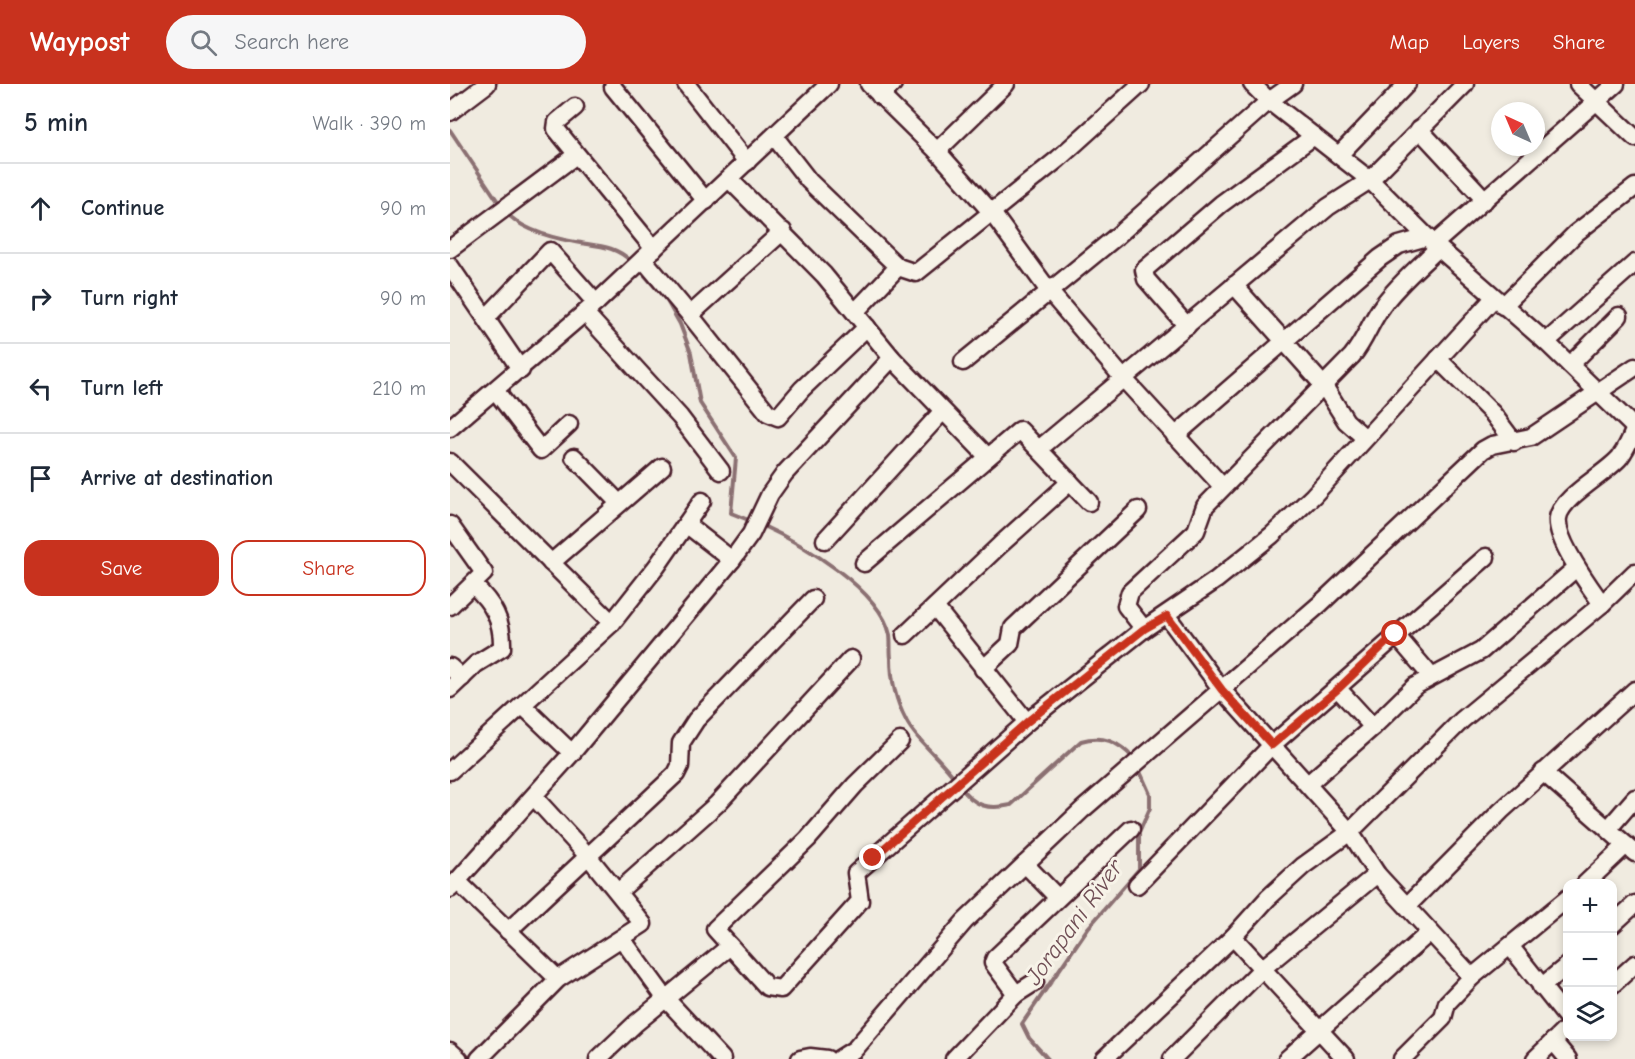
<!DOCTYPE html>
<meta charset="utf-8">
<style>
body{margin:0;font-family:"Comic Neue",sans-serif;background:#f6f6f7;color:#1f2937}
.controls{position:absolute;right:18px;bottom:18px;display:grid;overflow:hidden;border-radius:12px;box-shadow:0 3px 9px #0003}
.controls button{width:54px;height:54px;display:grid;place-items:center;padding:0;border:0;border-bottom:2px solid #e0e1e3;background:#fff;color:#1f2937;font:30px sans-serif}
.compass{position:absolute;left:1041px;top:18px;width:54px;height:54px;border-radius:50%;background:#fff;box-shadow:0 3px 9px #0003;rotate:316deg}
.stop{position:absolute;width:18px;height:18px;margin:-14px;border:4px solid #c8321e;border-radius:50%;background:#fff}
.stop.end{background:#c8321e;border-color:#fff;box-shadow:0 2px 6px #0008}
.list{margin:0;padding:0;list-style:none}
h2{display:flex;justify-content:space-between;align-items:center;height:78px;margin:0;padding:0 24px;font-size:26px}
h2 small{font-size:20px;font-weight:400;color:#747a83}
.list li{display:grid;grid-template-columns:39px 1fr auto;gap:18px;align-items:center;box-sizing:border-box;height:90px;padding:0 24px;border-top:2px solid #e0e1e3}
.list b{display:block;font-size:22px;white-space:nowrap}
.list em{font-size:20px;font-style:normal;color:#747a83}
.actions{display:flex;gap:12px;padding:18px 24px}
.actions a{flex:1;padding:14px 0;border:2px solid #c8321e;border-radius:18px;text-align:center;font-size:21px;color:#c8321e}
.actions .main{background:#c8321e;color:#fff}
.icon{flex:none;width:33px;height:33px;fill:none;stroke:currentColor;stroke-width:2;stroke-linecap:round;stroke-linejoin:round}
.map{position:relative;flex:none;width:1185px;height:975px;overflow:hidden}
header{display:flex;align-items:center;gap:36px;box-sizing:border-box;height:84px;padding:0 30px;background:#c8321e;color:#fff}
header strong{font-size:28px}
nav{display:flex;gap:33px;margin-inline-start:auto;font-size:21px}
.search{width:420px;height:54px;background:#f6f6f7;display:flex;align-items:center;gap:15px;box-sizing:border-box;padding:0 21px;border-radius:33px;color:#747a83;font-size:22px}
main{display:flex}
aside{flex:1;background:#fff}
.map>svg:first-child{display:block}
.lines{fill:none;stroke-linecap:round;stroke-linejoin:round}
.stream{stroke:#8b6f72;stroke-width:4}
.minor-casing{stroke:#4a1f2b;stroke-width:21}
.minor{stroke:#f7f3e8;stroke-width:16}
.route{stroke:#c8321e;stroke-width:8}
.labels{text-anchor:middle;stroke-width:6;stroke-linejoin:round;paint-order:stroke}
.water-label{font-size:24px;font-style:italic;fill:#704e55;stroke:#f7f3e8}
</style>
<header>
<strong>Waypost</strong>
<div class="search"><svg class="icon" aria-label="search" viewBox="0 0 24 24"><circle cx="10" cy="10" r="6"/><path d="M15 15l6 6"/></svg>Search here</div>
<nav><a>Map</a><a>Layers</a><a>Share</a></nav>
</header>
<main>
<aside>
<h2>5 min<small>Walk · 390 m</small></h2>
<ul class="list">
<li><svg class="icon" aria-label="ahead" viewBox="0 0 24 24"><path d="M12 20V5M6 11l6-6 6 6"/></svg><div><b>Continue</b></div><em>90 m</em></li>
<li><svg class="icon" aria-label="right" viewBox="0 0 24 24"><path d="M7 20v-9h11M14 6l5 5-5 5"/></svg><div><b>Turn right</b></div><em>90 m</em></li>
<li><svg class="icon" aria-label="left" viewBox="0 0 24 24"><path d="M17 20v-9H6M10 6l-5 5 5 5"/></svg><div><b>Turn left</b></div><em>210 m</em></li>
<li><svg class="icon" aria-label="arrive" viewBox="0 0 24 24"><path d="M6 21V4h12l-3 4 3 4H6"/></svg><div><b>Arrive at destination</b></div></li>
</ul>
<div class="actions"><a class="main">Save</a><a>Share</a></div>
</aside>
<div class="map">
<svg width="1185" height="975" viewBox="0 0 1185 975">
<rect width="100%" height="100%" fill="#f0ebe0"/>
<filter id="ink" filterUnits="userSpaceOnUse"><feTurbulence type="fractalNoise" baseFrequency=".0167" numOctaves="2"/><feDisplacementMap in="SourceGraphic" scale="12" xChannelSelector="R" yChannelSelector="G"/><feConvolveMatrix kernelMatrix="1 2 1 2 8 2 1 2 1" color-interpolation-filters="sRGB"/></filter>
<g filter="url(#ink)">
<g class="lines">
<!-- stream -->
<g class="stream">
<path d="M0 46 51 122"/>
<path d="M56 128C71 146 103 154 125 158 147 162 165 161 182 178"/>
<path d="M190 186 217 217 230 240 241 269 250 319 286 374 281 429 301 437"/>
<path d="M311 441C351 459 430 505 440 551 441 559 440 567 441 574 441 596 446 617 456 636 465 655 492 676 506 696"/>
<path d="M510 702C524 723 539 726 561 721L631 657C652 651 668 657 683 674"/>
<path d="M598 975 579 954 572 940 638 844 689 785V749L700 724V710L688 683"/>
</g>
<defs>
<g id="minor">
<path d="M236 0 297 78"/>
<path d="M419 0 487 67 556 0"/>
<path d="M802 0 819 17 920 96 984 160 1096 258 1185 344"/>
<path d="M1128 0 1185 54"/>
<path d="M163 3 256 117"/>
<path d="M430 12 443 0"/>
<path d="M125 23 107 38 106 45 204 165"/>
<path d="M0 28 37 0"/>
<path d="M969 45 1035 116"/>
<path d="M324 52 359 97 448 183"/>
<path d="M487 67 542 129 599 207 673 294 772 402"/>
<path d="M889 71 957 0"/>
<path d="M279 95 374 191 442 274 538 373"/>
<path d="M984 160 1166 0"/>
<path d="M0 165 126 71"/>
<path d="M193 175 240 231 333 147"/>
<path d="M0 182 71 286"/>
<path d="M784 201 874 302 896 337 915 354"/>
<path d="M1053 222 1126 149 1185 103"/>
<path d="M405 228 448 183 466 189 608 75 691 0"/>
<path d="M135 229 230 333 271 387"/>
<path d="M240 231 318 329 328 333 352 305 417 243"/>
<path d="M36 234 100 167 146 219"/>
<path d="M737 242 696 195 694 186 771 120 864 52"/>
<path d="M1096 258 1185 179"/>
<path d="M988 275 1043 330 1064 358"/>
<path d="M513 278 667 152 819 17 843 0"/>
<path d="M1120 281 1169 232"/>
<path d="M45 306 91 366 119 340"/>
<path d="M0 344 146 219 379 0"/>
<path d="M725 352 930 174 949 161 977 153"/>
<path d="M589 365 878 123 920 96 1015 0"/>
<path d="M124 373 169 419"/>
<path d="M0 378 162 539"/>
<path d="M236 440 282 476"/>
<path d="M0 441 34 489 0 522"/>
<path d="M375 456 492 328"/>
<path d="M101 479 212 383"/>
<path d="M414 479 570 346 639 418"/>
<path d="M1152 520C1140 503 1105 456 1108 434 1111 413 1156 390 1170 373 1177 364 1181 354 1185 344"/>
<path d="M485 523 577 638"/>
<path d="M717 532 772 606 900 748 927 790 1022 893"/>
<path d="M694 545 676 522 680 508 746 447 755 422 902 272C916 255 920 238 933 221 948 200 970 182 988 164"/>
<path d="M945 550 981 592"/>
<path d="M455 551 550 461 620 398"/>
<path d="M0 583 12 594"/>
<path d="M533 585 560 560 563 544 688 426"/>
<path d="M0 605 26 580 52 564C53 537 43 519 23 501"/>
<path d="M888 605 923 643 965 602 1031 567 1126 484"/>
<path d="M73 622 122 669"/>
<path d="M450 657 405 701 358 755 265 845 317 903 331 905 410 817 406 789 577 638 694 545 766 496 822 451 863 412 1044 214"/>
<path d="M0 687 162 539 207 482 252 417"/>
<path d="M1093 688 1185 769"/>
<path d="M858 700 923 643"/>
<path d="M1159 744 1185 714"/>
<path d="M575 780 607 813"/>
<path d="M7 797 108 895"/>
<path d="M1135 800 1176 761"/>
<path d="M687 801 822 661 1036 473"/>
<path d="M0 805 122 669 282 476 301 450 320 410 335 389 442 274"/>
<path d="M168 808 267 720 401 575"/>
<path d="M958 821 1051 727 1185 606"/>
<path d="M1162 841 1185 820"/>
<path d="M58 847 226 690 230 682 231 659 246 636 363 515"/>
<path d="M783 853 896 975"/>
<path d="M172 855 216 915 272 975"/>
<path d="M1060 862 1118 935"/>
<path d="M1162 901 1185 880"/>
<path d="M1091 903 1118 881"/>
<path d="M566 910 585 898"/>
<path d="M1103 957 1118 975"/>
<path d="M0 967 9 975"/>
<path d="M29 975 108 895 193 840 138 772 84 713"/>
<path d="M148 975 186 939 280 862"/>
<path d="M350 975 360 973 377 975"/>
<path d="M389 975 405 965 515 837 632 726 870 520 1033 366 1042 361 1081 353 1185 283"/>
<path d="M504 975 566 910 543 879 545 874 681 745"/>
<path d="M654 975 783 853 818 814 853 782 900 748 1012 636 1152 520 1185 488"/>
<path d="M722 975 813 884 927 790"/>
<path d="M837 975 980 848"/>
<path d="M952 975 993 934 997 919 1022 893 1118 814"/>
<path d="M1085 975 1118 943"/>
</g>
</defs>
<!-- minor casing -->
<use href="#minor" class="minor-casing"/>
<!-- minor -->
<use href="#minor" class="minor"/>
</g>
</g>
<g class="lines" filter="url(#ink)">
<!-- route -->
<path class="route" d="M423 774 577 638 694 545 717 532 772 606 822 661 888 605 945 550"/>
</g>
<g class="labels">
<!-- water labels -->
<g class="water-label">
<text transform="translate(624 838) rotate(-54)" y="8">Jorapani River</text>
</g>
</g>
</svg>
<div class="controls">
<button>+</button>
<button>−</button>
<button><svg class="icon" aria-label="layers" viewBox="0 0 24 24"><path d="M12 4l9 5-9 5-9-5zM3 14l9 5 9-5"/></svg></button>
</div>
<svg class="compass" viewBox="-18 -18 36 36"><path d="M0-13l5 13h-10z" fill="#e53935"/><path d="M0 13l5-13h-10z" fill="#747a83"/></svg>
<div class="stop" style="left:945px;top:550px"></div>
<div class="stop end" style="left:423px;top:774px"></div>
</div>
</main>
